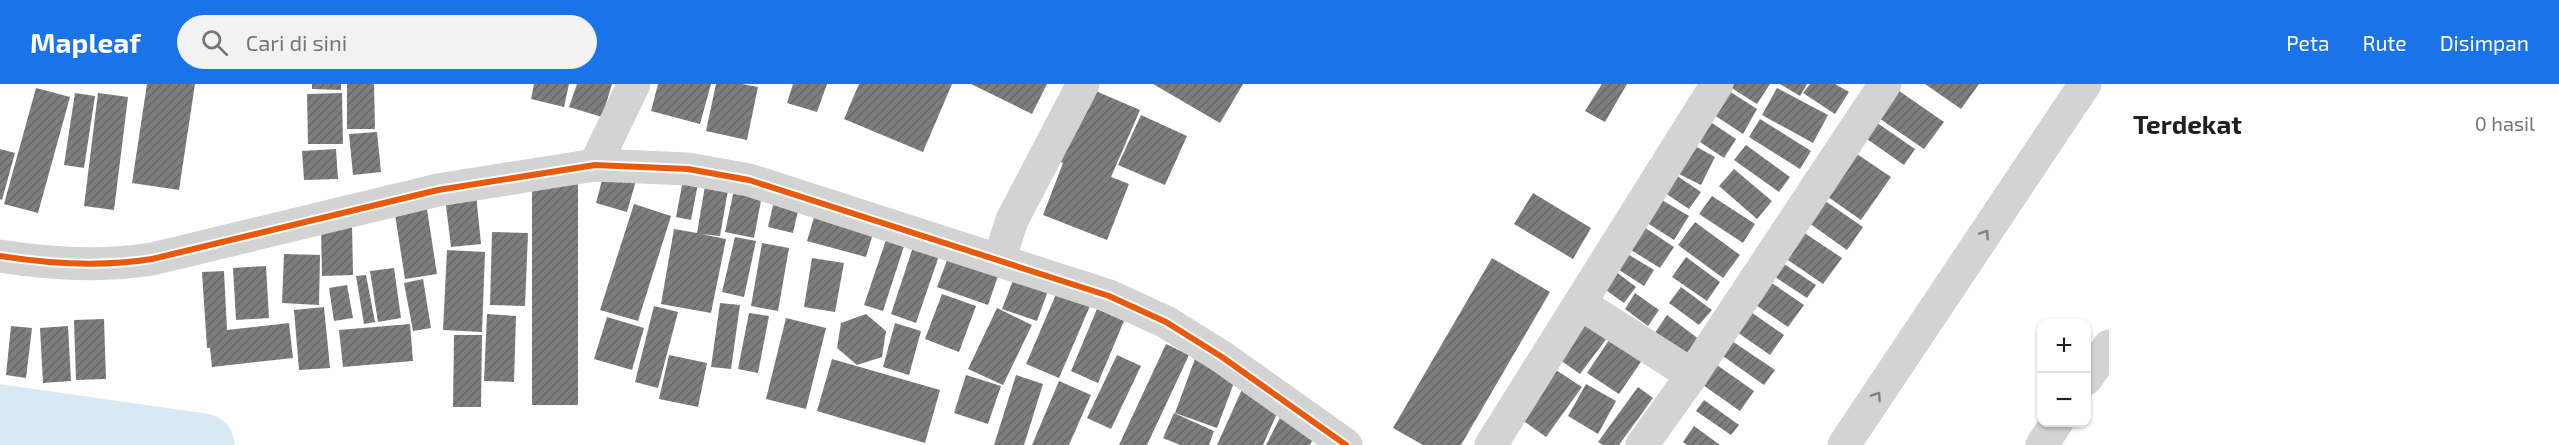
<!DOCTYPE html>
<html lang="id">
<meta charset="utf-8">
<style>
body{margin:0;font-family:"Exo 2",sans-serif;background:#f2f2f2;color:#202124}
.controls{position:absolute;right:18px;bottom:18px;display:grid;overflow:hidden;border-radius:12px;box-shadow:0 2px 4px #0004}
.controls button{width:54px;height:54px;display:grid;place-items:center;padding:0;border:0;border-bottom:2px solid #e0e0e0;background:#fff;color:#202124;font:30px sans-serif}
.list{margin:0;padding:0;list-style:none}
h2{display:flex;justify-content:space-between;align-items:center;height:78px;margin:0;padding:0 24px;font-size:26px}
h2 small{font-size:20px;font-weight:400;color:#757577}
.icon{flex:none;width:33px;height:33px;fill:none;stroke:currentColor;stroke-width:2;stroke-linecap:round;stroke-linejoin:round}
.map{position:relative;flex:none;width:2109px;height:361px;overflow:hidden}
header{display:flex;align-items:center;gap:36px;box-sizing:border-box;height:84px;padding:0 30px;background:#1a73e8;color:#fff}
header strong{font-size:28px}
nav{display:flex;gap:33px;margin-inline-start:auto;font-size:21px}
.search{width:420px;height:54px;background:#f2f2f2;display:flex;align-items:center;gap:15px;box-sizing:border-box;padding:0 21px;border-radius:33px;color:#757577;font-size:22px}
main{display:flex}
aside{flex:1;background:#fff}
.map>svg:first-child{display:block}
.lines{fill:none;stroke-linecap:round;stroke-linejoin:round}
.river{stroke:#d7e9f2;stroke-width:63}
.building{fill:url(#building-hatch)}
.minor{stroke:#d3d3d3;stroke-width:33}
.cycleway-casing{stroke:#fff;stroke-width:10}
.cycleway{stroke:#e8590c;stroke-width:6}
.oneway{stroke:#808080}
</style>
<header>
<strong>Mapleaf</strong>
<div class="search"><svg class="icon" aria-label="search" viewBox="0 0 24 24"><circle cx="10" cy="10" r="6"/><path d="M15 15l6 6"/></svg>Cari di sini</div>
<nav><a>Peta</a><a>Rute</a><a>Disimpan</a></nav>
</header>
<main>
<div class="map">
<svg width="2109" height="361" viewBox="0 0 2109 361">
<defs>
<pattern id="building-hatch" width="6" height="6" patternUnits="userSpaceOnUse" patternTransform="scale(1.5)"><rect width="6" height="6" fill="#7e7e7e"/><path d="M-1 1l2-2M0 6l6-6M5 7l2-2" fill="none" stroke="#686868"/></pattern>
</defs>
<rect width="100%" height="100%" fill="#fff"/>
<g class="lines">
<!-- river -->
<path class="river" d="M0 332 203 361"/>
</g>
<!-- building -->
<g class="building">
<path d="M147 0H195L179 106 132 99Z"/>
<path d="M312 0H341V6L312 5Z"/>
<path d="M347 0H374L375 45H347Z"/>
<path d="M534 0H569L564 23 531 15Z"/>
<path d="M577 0H612L602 33 569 23Z"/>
<path d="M658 0H711L700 40 651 27Z"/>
<path d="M716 0H742L758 3 747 56 706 47Z"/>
<path d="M793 0H827L817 28 787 19Z"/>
<path d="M859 0H952L923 68 844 35Z"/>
<path d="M971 0H1047L1032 30Z"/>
<path d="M1153 0H1243L1220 39Z"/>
<path d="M1602 0H1627L1605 38 1585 27Z"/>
<path d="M1732 0H1770L1757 20 1730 3Z"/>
<path d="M1780 0H1807L1800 12Z"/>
<path d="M1810 0H1835L1849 8 1835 30 1803 9Z"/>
<path d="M1925 0H1979L1961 25Z"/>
<path d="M1892 2 1944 38 1924 65 1873 30Z"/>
<path d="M36 4 70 13 38 129 4 120Z"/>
<path d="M1777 4 1828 31 1813 59 1762 31Z"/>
<path d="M1091 5 1140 26 1111 93 1129 100 1107 156 1043 131 1063 79 1059 77Z"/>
<path d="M1726 5 1757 25 1743 50 1711 29Z"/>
<path d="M75 9 95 12 84 84 64 81Z"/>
<path d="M98 9 128 13 114 126 84 122Z"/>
<path d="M342 9 343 60H308L307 10Z"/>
<path d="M1141 31 1187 52 1165 101 1118 81Z"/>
<path d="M1867 32 1915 65 1904 81 1857 48Z"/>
<path d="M1760 35 1811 67 1800 85 1749 53Z"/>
<path d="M1709 37 1736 55 1724 74 1697 56Z"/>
<path d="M377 48 381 88 353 91 349 50Z"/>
<path d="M1693 61 1715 73 1701 101 1677 89Z"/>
<path d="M1746 61 1790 93 1779 108 1734 76Z"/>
<path d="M0 65 15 69 2 116 0 115Z"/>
<path d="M336 65 338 95 304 96 302 67Z"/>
<path d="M1851 66 1891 93 1861 136 1821 108Z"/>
<path d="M605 85 637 93 627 128 596 119Z"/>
<path d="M1734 85 1772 117 1757 135 1719 102Z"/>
<path d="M1670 87 1701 108 1689 125 1659 105Z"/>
<path d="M683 96 698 99 691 136 676 133Z"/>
<rect x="532" y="100" width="46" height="221"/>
<path d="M735 101 763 106 754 154 725 148Z"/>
<path d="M705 102 728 106 720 152 701 150 726 155 711 229 661 220 674 145 697 149Z"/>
<path d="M1533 109 1591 144 1573 175 1514 140Z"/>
<path d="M476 110 481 160 451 163 445 113Z"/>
<path d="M1655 112 1689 132 1674 156 1641 135Z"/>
<path d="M1712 112 1755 140 1743 159 1699 130Z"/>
<path d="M1818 112 1863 143 1847 166 1802 134Z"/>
<path d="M775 113 800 118 793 149 768 143Z"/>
<path d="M426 119 437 190 405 195 394 124Z"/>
<path d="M634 120 671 132 638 237 600 226Z"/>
<path d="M815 130 874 146 866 173 807 157Z"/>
<path d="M1695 138 1740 171 1723 194 1678 161Z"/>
<path d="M1638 139 1674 163 1660 184 1623 161Z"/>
<path d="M352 140 353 191 322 192 321 141Z"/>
<path d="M889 147 907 153 883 227 864 221Z"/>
<path d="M492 148 528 149 525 222 490 221Z"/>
<path d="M1803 148 1842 174 1823 200 1785 174Z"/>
<path d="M735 153 756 157 744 213 722 208Z"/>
<path d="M916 154 942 163 916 239 891 230Z"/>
<path d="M762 159 789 164 778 227 751 222Z"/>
<path d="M447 166 485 168 482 248 443 246Z"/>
<path d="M1626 169 1654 186 1644 202 1616 184Z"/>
<path d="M284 170 320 171 319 221 282 219Z"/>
<path d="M949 171 999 189 988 221 937 203Z"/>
<path d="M1686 173 1720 198 1707 217 1672 193Z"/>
<path d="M812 174 844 179 835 228 804 223Z"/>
<path d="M1492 174 1550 208 1461 361H1423L1393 344Z"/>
<path d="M1781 178 1816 201 1807 214 1772 191Z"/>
<path d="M266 182 269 234 236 236 233 184Z"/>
<path d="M394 184 401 234 378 238 370 187Z"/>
<path d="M224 187 227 246 289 239 293 274 212 283 210 264H207L202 188Z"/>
<path d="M1615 187 1636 203 1624 219 1603 204Z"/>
<path d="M366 191 375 238 364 240 356 192Z"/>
<path d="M1015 191 1049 204 1037 237 1002 225Z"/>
<path d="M423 195 431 244 413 247 404 199Z"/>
<path d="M1766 195 1804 221 1788 243 1750 217Z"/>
<path d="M347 201 353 234 334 237 329 204Z"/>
<path d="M1681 203 1712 226 1699 241 1669 219Z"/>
<path d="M1057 208 1090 222 1059 294 1026 280Z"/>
<path d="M1635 209 1659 226 1648 242 1625 225Z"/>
<path d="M942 210 976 222 959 268 925 255Z"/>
<path d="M720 219 740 221 731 285 711 283Z"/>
<path d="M654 222 678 228 658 304 635 298Z"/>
<path d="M324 223 330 284 299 286 294 226Z"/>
<path d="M997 224 1032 241 1003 301 968 285Z"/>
<path d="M1097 225 1124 237 1098 299 1071 287Z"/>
<path d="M1748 226 1784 251 1770 271 1734 246Z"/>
<path d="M749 229 769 232 758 289 738 285Z"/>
<path d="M487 230 516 232 514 298 484 297Z"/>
<path d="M866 230 886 247 882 273 857 281 837 264 841 239Z"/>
<path d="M1667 231 1700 256 1687 274 1654 250Z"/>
<path d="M607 233 644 244 632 286 594 275Z"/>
<path d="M786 234 826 244 806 325 766 315Z"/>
<path d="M104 235 106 295 76 296 74 236Z"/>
<path d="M1583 236 1607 254 1580 290 1556 273Z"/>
<path d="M895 239 921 247 909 291 883 283Z"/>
<path d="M410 240 413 277 343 283 339 246Z"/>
<path d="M11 242 32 244 26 294 6 291Z"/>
<path d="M68 242 71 297 43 299 40 244Z"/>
<path d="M1613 250 1645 272 1619 310 1587 289Z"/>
<path d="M454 251H482L481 323H453Z"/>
<path d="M1723 251 1775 286 1764 301 1713 265Z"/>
<path d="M1166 260 1189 271 1147 361H1119Z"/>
<path d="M669 271 707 279 698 323 659 315Z"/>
<path d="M1117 271 1141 282 1111 345 1087 334Z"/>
<path d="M1196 272 1238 288 1217 344 1175 329Z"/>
<path d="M832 275 940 306 925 359 817 327Z"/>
<path d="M1714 279 1754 307 1740 327 1700 299Z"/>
<path d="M1556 286 1582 303 1546 353 1521 335Z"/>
<path d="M966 291 1001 302 988 340 954 329Z"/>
<path d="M1016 291 1043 300 1024 361H994Z"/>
<path d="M1059 297 1091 311 1069 361H1032Z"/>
<path d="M1586 300 1616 317 1598 350 1568 332Z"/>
<path d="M1244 301 1282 318 1263 361H1217Z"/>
<path d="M1638 303 1653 314 1619 361H1603L1598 358Z"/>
<path d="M1704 316 1739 341 1731 351 1696 327Z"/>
<path d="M1284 326 1319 344 1310 361H1266Z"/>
<path d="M1174 329 1214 347 1209 361H1180L1163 354Z"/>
<path d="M1694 342 1720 361H1687L1683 358Z"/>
</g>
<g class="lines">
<!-- minor -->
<g class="minor">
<path d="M595 81 634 0"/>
<path d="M0 172C50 180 102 183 152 175L438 106 595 81 688 85 749 96 1109 212 1166 238 1222 273 1346 361"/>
<path d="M999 176 1012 136 1083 0"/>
<path d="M1581 220 1692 291"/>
<path d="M2086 295 2109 262"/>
<path d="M1491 361 1717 0"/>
<path d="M1642 361 1692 291 1885 0"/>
<path d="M1844 361 2085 0"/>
<path d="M2042 361 2057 338"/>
</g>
<defs>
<path id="cycleway" d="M0 172C50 180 102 183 152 175L438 106 595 81 688 85 749 96 1109 212 1166 238 1222 273 1346 361"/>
</defs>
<!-- cycleway casing -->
<use href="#cycleway" class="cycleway-casing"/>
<!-- cycleway -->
<use href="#cycleway" class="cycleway"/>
</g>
<!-- one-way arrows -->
<defs><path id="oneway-chevron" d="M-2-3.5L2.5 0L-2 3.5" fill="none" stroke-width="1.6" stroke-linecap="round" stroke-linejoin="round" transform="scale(1.5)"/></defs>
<g class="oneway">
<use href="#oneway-chevron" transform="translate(1985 150) rotate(-56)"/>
<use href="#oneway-chevron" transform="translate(1877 312) rotate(-56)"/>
</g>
</svg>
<div class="controls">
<button>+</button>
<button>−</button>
</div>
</div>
<aside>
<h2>Terdekat<small>0 hasil</small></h2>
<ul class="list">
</ul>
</aside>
</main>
